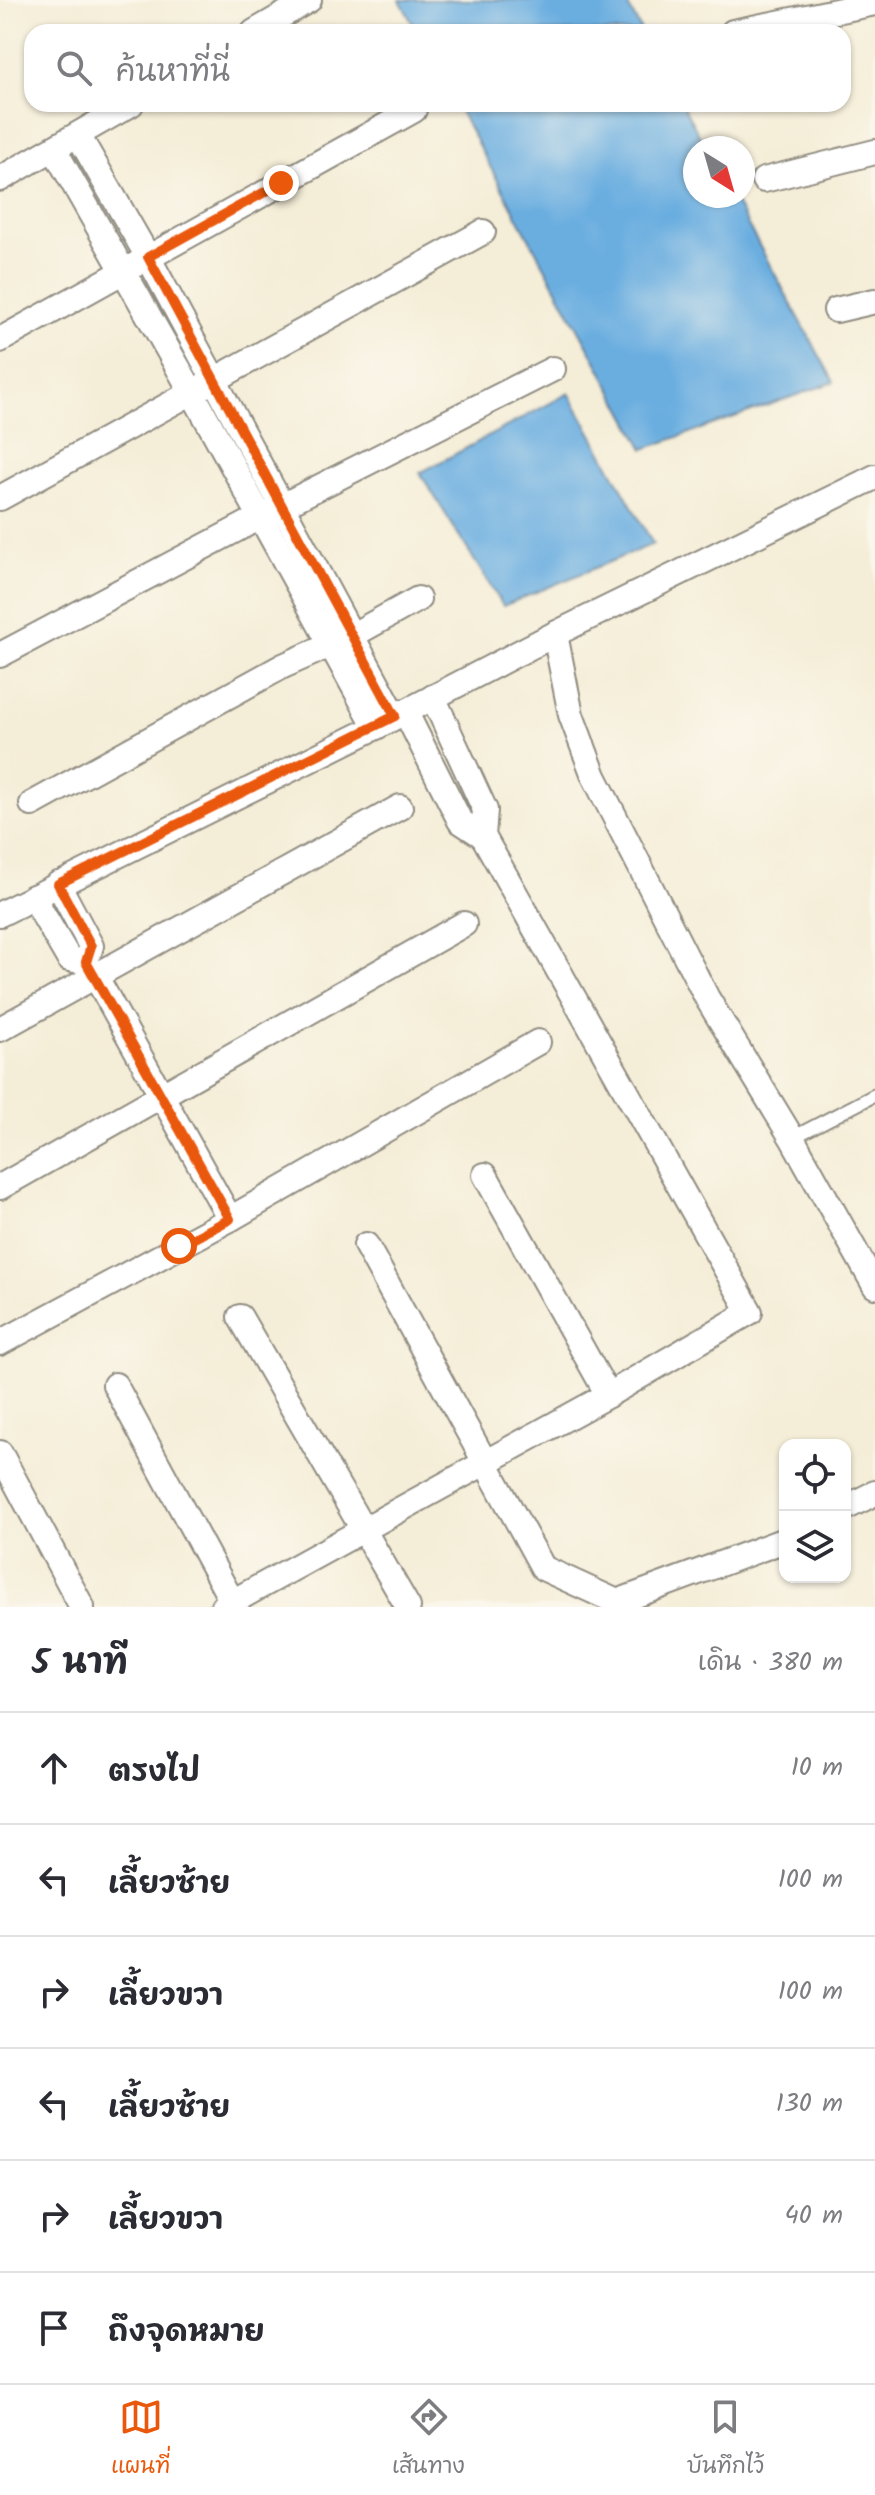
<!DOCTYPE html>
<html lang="th">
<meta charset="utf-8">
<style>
body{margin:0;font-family:Kalam,"Playpen Sans Thai",sans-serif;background:#f2f2f3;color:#2b2b33}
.controls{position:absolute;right:24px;bottom:24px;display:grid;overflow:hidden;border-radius:16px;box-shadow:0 2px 6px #0004}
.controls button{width:72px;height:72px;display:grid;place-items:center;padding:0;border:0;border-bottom:2px solid #e1e1e2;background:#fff;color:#2b2b33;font:40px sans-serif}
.compass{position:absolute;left:683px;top:136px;width:72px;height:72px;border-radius:50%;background:#fff;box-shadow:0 2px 6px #0004;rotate:143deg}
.stop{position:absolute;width:24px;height:24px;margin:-18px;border:6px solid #ea580c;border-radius:50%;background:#fff}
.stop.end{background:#ea580c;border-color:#fff;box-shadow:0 2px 8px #0008}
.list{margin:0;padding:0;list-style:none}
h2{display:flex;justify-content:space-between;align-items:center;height:104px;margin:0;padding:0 32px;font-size:34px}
h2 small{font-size:26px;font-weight:400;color:#7c7c81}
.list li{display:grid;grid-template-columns:52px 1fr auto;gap:24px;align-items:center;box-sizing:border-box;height:112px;padding:0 32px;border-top:2px solid #e1e1e2}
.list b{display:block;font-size:30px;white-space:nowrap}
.list em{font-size:26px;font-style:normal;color:#7c7c81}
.icon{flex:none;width:44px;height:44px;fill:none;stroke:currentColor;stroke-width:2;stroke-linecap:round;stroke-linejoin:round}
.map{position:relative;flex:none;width:875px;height:1607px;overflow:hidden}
.search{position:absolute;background:#fff;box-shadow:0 2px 6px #0004;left:24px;right:24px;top:24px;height:88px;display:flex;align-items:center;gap:20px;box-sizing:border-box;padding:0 28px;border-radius:24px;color:#7c7c81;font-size:30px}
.sheet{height:776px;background:#fff}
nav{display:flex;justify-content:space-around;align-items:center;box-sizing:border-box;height:112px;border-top:2px solid #e1e1e2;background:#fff;font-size:22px;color:#7c7c81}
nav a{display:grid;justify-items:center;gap:4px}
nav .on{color:#ea580c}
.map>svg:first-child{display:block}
.water{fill:#6baee0;stroke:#4b6c86;stroke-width:2}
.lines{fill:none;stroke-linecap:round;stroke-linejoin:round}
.lane-casing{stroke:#908c81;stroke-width:16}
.street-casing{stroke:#908c81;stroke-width:28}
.lane{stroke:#fff;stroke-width:12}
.street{stroke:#fff;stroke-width:24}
.route{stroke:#ea580c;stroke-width:10}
</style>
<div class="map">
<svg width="875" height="1607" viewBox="0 0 875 1607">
<rect width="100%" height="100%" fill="#fbf7ec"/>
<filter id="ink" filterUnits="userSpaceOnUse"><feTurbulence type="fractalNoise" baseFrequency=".0125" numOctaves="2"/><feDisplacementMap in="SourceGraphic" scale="16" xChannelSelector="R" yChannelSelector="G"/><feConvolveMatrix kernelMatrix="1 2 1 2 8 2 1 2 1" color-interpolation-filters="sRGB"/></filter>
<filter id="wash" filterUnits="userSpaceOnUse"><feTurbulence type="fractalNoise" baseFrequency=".006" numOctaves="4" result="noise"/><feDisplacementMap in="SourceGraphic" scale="32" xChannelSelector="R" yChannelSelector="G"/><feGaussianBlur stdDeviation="1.8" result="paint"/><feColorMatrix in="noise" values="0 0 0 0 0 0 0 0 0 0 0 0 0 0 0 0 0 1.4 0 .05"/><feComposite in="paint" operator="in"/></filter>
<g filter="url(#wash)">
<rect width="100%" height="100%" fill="#f4edd7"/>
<!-- water -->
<g class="water">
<path d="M400 0H625L642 32H417Z"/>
<path d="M456 104H682L706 148H695V196H732L834 382 644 449Z"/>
<path d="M569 393 653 544 503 606 420 473Z"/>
</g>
</g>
<g filter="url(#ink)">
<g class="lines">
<defs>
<path id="lane" d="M792 1138 875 1095"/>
<g id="street">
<path d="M254 32 309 0"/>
<path d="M733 32 875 3"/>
<path d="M78 135 148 257 395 716"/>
<path d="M54 149 193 394 376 727"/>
<path d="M0 179 131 104"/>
<path d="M764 180 875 152"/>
<path d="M836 310 875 301"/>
<path d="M0 340 414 110"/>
<path d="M0 498 483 232"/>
<path d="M555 634 571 715 594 776 707 998 792 1138 875 1286"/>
<path d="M0 655 260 517 553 369"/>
<path d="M405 711 460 821 483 836 485 810 433 697"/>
<path d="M32 804 283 666 353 635 418 599"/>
<path d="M58 884 91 946 86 962"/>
<path d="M33 897 69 959 86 962 96 977 230 1219"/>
<path d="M0 914 376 727 555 634 875 477"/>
<path d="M0 1029 400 807"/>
<path d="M485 1175 608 1395"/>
<path d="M0 1187 464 924"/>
<path d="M366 1245 543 1568 617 1602 785 1540"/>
<path d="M240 1317 408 1607"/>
<path d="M0 1343 230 1219 538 1042"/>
<path d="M115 1385 235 1607"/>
<path d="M0 1453 82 1607"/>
<path d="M845 1508 875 1493"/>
<path d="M223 1607 608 1395 750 1312 483 836"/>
</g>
</defs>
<!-- lane casing -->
<use href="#lane" class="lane-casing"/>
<!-- street casing -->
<use href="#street" class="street-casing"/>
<!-- lane -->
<use href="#lane" class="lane"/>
<!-- street -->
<use href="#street" class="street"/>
</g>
</g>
<g class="lines" filter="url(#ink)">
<!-- route -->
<path class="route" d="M179 1246 230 1219 86 962 91 946 58 884 395 716 148 257 281 183"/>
</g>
</svg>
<div class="controls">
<button><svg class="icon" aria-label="locate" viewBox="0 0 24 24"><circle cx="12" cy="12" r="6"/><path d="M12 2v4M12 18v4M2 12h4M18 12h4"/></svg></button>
<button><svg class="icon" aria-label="layers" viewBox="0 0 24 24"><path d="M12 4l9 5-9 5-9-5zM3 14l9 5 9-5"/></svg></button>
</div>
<svg class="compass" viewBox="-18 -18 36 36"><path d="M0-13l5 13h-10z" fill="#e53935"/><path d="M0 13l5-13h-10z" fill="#7c7c81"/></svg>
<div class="stop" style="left:179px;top:1246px"></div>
<div class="stop end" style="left:281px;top:183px"></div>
<div class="search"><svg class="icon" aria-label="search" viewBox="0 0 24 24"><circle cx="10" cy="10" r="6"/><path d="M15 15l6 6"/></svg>ค้นหาที่นี่</div>
</div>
<section class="sheet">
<h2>5 นาที<small>เดิน · 380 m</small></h2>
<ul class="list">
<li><svg class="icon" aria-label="ahead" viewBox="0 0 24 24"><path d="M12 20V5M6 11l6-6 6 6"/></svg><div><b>ตรงไป</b></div><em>10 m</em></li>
<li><svg class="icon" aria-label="left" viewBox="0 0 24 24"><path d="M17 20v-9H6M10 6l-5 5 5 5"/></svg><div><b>เลี้ยวซ้าย</b></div><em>100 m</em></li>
<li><svg class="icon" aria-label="right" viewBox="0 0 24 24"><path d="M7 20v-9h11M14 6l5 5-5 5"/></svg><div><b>เลี้ยวขวา</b></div><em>100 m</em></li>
<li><svg class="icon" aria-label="left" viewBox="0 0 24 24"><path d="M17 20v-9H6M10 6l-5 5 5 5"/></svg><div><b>เลี้ยวซ้าย</b></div><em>130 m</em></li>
<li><svg class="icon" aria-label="right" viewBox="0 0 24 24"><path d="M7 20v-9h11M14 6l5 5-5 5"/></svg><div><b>เลี้ยวขวา</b></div><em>40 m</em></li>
<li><svg class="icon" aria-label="arrive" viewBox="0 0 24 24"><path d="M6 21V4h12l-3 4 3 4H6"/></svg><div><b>ถึงจุดหมาย</b></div></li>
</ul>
</section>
<nav>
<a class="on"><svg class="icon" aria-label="map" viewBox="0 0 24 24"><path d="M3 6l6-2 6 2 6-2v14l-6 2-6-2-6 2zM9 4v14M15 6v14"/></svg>แผนที่</a>
<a><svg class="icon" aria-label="directions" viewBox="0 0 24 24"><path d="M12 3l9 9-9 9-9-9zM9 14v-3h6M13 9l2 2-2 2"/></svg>เส้นทาง</a>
<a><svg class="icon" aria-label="saved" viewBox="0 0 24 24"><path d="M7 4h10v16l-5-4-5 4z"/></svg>บันทึกไว้</a>
</nav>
